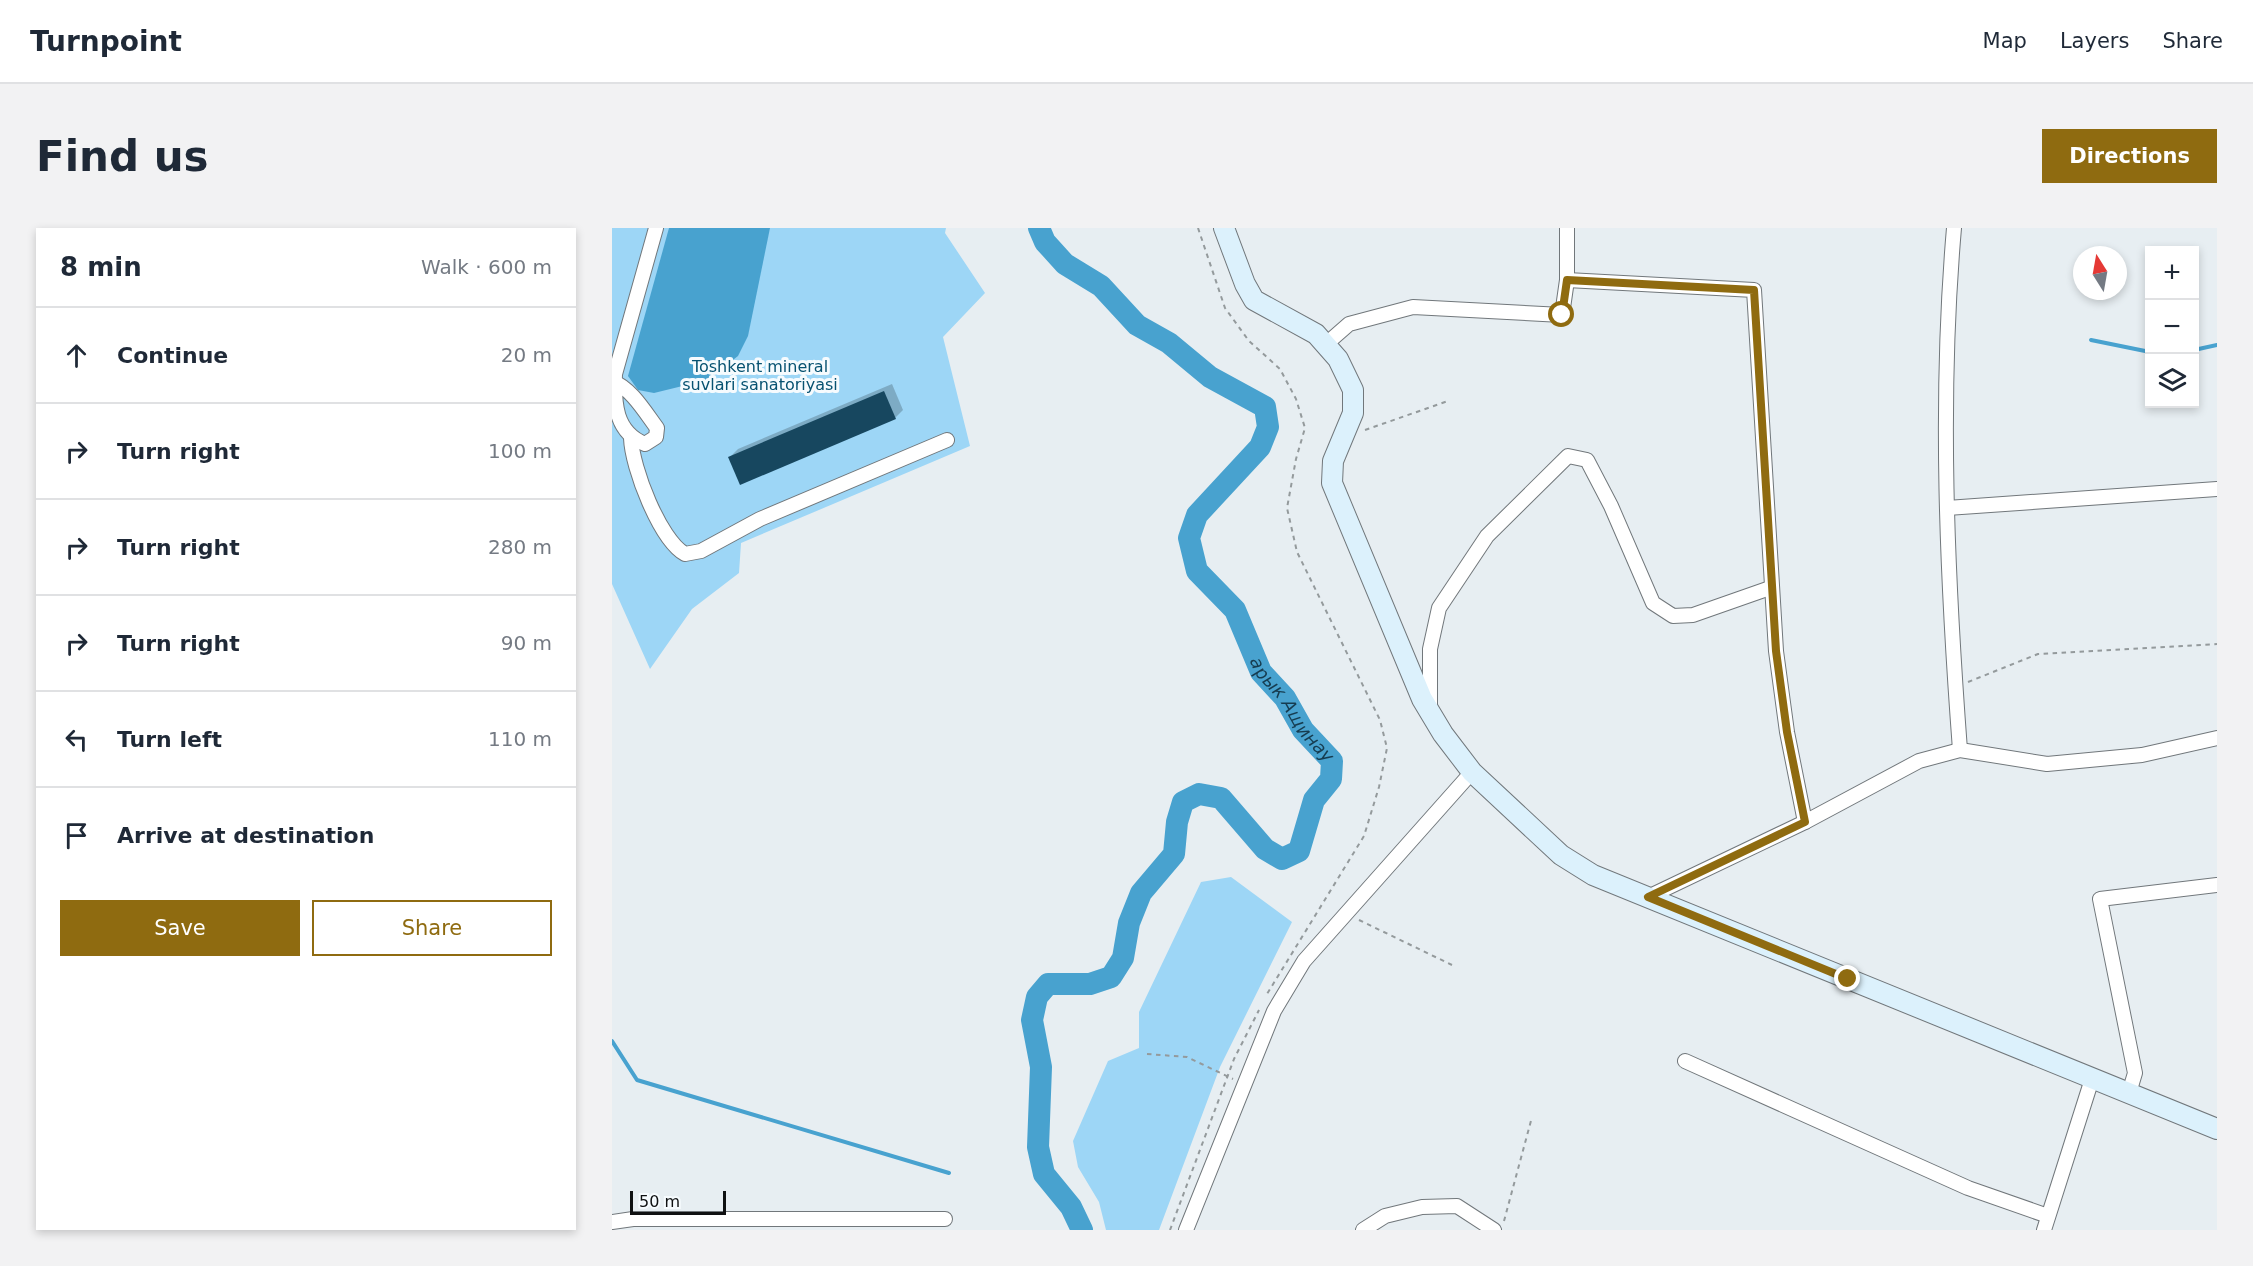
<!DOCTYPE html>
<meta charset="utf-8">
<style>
body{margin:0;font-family:"DejaVu Sans",sans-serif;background:#f2f2f3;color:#1f2937}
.controls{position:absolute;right:18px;top:18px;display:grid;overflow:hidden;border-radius:0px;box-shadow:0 3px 9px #0003}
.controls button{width:54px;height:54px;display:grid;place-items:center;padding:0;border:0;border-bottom:2px solid #e0e1e3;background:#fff;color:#1f2937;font:30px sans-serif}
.compass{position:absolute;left:1461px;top:18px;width:54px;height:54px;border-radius:50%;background:#fff;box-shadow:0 3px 9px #0003;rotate:349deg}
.scale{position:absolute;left:18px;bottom:15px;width:96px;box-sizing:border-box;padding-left:6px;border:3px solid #0f1112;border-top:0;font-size:16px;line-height:21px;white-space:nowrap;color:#0f1112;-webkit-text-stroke:4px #f6fbfe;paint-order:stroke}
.stop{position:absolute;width:18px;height:18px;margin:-14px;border:4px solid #8f6b10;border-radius:50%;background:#fff}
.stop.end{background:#8f6b10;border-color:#fff;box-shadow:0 2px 6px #0008}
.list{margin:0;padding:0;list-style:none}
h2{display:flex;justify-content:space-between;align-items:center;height:78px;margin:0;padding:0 24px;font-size:26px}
h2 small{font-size:20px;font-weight:400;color:#747a83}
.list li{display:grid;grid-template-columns:39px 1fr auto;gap:18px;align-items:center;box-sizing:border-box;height:96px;padding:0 24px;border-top:2px solid #e0e1e3}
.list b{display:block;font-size:22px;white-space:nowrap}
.list em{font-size:20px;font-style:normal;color:#747a83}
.actions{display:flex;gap:12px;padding:18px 24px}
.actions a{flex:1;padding:14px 0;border:2px solid #8f6b10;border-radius:0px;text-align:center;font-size:21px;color:#8f6b10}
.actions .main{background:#8f6b10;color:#fff}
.icon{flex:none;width:33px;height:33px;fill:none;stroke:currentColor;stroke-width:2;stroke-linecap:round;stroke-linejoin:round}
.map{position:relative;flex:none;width:1605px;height:1002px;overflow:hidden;border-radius:0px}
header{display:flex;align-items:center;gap:36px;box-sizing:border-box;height:84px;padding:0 30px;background:#fff;border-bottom:2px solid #e0e1e3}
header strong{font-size:28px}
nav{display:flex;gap:33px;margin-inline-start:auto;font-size:21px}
.intro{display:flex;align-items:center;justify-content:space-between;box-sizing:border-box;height:144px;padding:0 36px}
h1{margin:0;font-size:42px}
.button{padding:15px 27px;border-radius:0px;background:#8f6b10;color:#fff;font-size:21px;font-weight:700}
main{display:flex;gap:36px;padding:0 36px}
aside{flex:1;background:#fff;border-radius:0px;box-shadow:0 3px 9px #0003}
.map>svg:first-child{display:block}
.green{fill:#9dd6f6}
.water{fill:#48a2cf}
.shadow{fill:#0003}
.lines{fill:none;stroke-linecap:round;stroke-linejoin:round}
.stream{stroke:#48a2cf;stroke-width:4}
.river{stroke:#48a2cf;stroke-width:22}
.building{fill:#17475f}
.minor-casing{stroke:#71777b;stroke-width:16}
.secondary-casing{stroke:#71777b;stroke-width:22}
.path{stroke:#949a9c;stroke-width:2;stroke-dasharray:4.5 4.5;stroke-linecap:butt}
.minor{stroke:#fff;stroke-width:14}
.secondary{stroke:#dcf1fc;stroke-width:20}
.route{stroke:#8f6b10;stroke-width:8}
.labels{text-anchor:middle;stroke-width:6;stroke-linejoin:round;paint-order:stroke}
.park-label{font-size:16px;fill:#075271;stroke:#f6fbfe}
.water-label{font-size:18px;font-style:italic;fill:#163c50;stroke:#f6fbfe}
</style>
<header>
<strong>Turnpoint</strong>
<nav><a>Map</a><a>Layers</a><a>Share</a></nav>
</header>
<div class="intro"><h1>Find us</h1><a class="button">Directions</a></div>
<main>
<aside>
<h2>8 min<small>Walk · 600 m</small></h2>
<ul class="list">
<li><svg class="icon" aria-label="ahead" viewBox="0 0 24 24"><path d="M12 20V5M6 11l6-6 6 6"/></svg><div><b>Continue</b></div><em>20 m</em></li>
<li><svg class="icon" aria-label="right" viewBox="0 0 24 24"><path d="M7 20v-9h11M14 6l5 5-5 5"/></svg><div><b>Turn right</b></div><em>100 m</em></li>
<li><svg class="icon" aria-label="right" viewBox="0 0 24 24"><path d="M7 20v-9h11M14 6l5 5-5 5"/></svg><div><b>Turn right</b></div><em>280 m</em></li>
<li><svg class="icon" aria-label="right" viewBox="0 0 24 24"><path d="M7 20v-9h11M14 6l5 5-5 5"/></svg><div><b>Turn right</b></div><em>90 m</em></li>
<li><svg class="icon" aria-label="left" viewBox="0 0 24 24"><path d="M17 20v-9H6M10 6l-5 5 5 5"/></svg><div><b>Turn left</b></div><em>110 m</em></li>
<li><svg class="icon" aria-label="arrive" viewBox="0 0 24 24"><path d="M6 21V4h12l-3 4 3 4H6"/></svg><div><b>Arrive at destination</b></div></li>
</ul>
<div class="actions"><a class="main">Save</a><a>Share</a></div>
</aside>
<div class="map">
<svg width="1605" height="1002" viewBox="0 0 1605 1002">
<rect width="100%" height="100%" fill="#e7eef2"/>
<!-- green -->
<g class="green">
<path d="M0 0H334L333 5 373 65 331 109 358 218 129 315 127 345 80 381 38 441 0 356Z"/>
<path d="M619 649 680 694 608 839 547 1002H494L487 974 466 939 461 913 496 833 527 820V784L589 654Z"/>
</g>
<!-- water -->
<path class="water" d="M57 0H158L136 108 126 128 95 152 42 165 26 162 16 148Z"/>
<!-- shadow -->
<path class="shadow" d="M280 156 291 182 283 190 118 229 126 221Z"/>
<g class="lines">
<!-- stream -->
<g class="stream">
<path d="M1479 112 1538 124"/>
<path d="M1582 122 1605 117"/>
<path d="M0 813 25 852 337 945"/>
</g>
<!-- river -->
<path class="river" id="s1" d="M427 0 433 14 453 36 489 58 525 97 557 115 598 149 653 179 656 199 648 219 585 287 577 310 585 343 623 382 649 444 673 470 691 502 720 533 719 551 702 572 687 623 670 631 653 621 609 570 587 566 571 574 565 594 562 626 529 665 517 695 511 730 499 749 478 756H436L425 769 420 792 429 839 426 919 432 946 459 979 470 1002"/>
</g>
<!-- building -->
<path class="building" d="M272 163 284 191 128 257 116 229Z"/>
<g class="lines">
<defs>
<g id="minor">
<path d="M1342 0C1327 173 1335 349 1348 522"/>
<path d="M955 52 1142 62 1164 423 1175 504 1193 594"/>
<path d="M713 117 737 96 801 79 950 87 955 52V0"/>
<path d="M0 153C19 160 33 184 45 200L44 209 33 216C3 204 2 175 3 146L44 0"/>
<path d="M19 210C20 240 48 312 73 326L89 323 148 291 335 212"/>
<path d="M1335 280 1605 261"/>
<path d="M818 482V421L827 380 875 308 956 228 975 232 999 278 1041 375 1061 388 1081 387 1158 360"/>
<path d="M1036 669 1193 594 1307 533 1348 522 1435 536 1530 527 1605 510"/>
<path d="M1073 833 1356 960 1436 988"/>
<path d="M1517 865 1523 845 1488 671 1605 657"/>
<path d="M0 994 21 991H333"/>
<path d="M574 1002 662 783 692 733 860 544"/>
<path d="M751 1002 773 988 810 979 845 978 882 1002"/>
<path d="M1432 1002 1480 851"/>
</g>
<path id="secondary" d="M612 0 633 56 642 72 704 106 726 131 741 162V185L721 233 720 255 810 471 831 506 860 544 949 627 981 647 1605 901"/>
</defs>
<!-- minor casing -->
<use href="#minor" class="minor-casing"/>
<!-- secondary casing -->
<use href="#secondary" class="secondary-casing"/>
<!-- path -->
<g class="path">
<path d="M586 0 613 80 637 113 668 141 684 171 693 200 684 231 675 280 685 324 768 492 775 520 767 559 752 608 655 766"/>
<path d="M753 202 836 173"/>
<path d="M1356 454 1426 426 1605 416"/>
<path d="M747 692 840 737"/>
<path d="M535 826 575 829 621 851"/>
<path d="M892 993 920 889"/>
<path d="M558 1002 622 831 647 782"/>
</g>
<!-- minor -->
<use href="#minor" class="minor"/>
<!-- secondary -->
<use href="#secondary" class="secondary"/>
</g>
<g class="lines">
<!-- route -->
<path class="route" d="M950 87 955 52 1142 62 1164 423 1175 504 1193 594 1036 669 1236 751"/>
</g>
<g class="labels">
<!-- park labels -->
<g class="park-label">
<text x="148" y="144">Toshkent mineral<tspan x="148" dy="18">suvlari sanatoriyasi</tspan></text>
</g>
<!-- water labels -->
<g class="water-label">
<text dy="6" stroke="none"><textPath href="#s1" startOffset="656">арык Ащинау</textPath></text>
</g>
</g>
</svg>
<div class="controls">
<button>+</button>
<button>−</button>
<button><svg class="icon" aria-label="layers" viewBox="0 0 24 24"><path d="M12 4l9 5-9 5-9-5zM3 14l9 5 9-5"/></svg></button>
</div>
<svg class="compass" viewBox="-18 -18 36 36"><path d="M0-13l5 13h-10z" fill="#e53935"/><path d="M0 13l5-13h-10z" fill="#747a83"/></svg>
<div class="scale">50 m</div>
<div class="stop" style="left:950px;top:87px"></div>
<div class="stop end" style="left:1236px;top:751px"></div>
</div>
</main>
